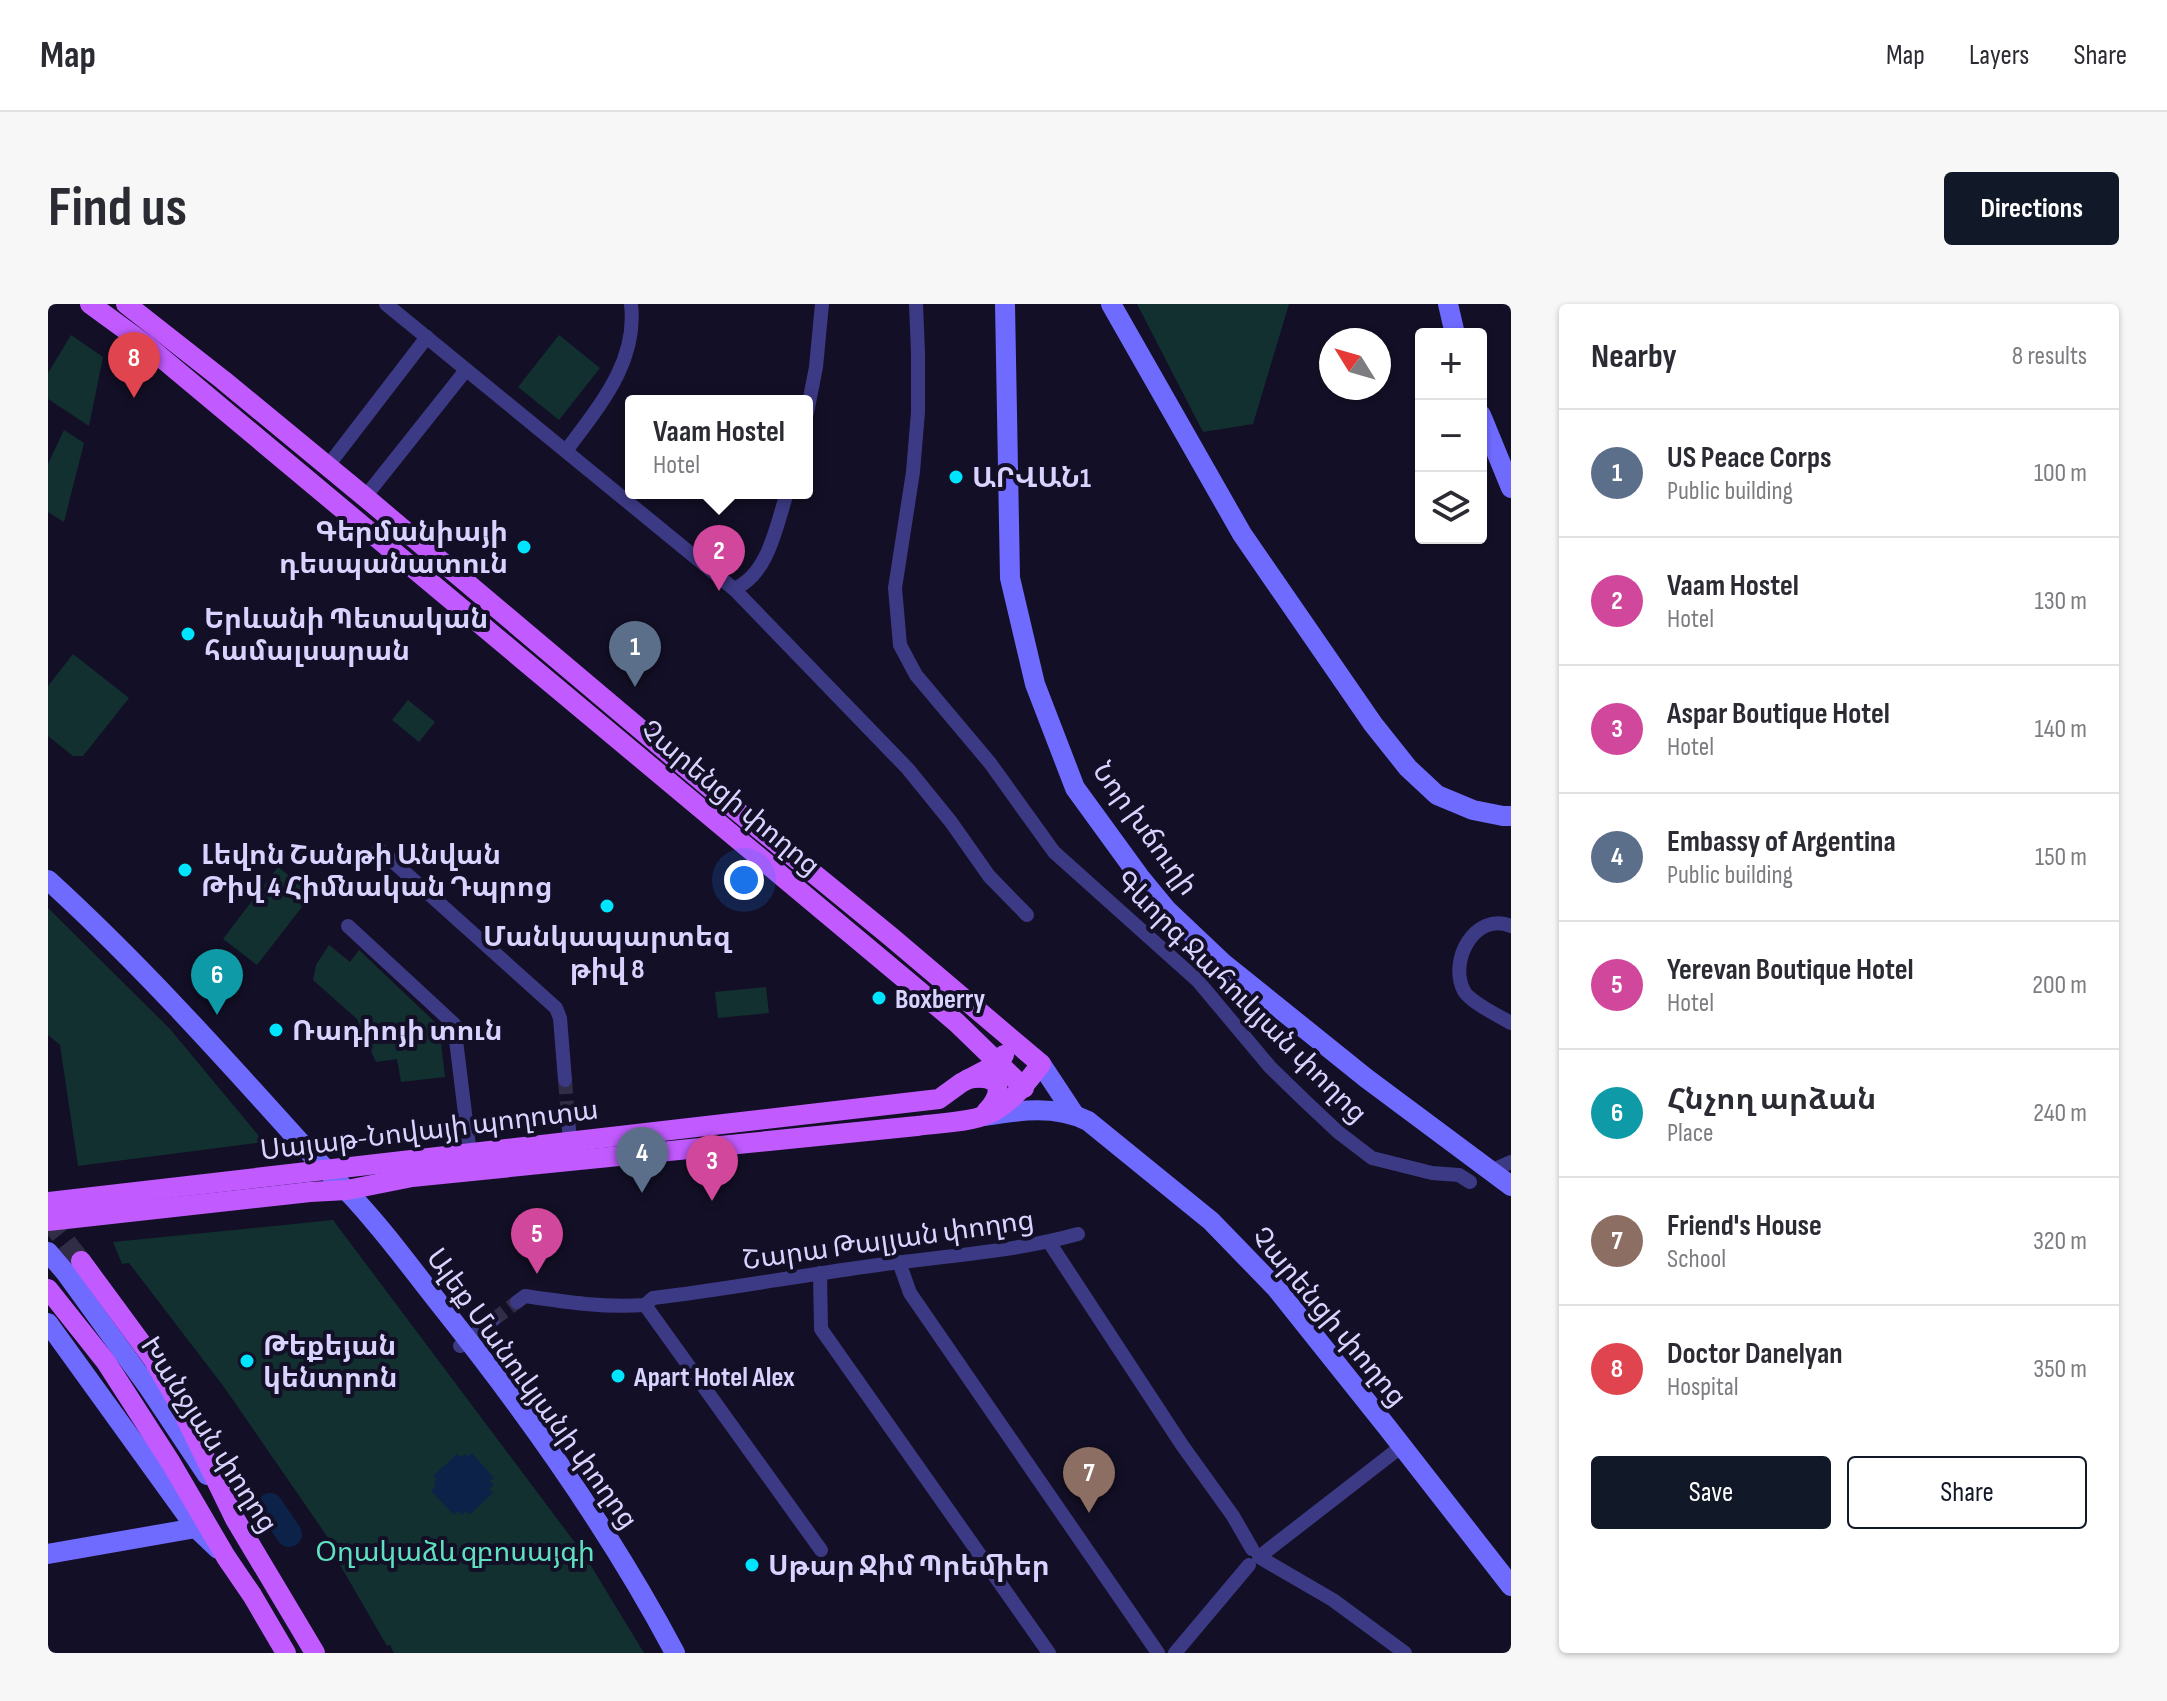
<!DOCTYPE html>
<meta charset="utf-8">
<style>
body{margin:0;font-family:"Sofia Sans Condensed","Noto Sans Armenian",sans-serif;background:#f7f7f7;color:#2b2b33}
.controls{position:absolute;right:24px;top:24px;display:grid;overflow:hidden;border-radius:8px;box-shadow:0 2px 6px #0004}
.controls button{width:72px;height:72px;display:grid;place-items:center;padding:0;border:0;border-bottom:2px solid #e1e1e2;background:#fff;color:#2b2b33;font:40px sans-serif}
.compass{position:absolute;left:1271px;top:24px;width:72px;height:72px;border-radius:50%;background:#fff;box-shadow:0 2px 6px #0004;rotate:307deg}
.you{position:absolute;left:696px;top:576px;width:28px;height:28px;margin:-20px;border:6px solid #fff;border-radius:50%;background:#1a73e8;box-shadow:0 0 0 12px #1a73e833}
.badge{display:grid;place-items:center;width:52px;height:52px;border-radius:50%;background:#111827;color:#fff;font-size:26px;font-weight:700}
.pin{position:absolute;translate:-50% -66px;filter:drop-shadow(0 2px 4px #0008)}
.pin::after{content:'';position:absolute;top:42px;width:28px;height:24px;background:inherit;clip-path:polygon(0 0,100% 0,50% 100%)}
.popup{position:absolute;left:577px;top:91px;width:188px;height:104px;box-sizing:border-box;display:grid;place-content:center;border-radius:8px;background:#fff;filter:drop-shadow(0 2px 6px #0005);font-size:26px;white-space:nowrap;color:#7c7c81}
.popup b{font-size:30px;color:#2b2b33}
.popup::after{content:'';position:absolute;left:50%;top:100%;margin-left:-16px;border:16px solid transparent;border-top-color:#fff}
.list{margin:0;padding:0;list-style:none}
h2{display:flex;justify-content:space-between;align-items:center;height:104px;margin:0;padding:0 32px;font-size:34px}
h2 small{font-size:26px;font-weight:400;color:#7c7c81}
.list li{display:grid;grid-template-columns:52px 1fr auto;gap:24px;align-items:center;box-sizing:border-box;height:128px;padding:0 32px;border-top:2px solid #e1e1e2}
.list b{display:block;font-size:30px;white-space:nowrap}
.list p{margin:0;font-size:26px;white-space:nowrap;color:#7c7c81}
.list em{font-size:26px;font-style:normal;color:#7c7c81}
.actions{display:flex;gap:16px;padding:24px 32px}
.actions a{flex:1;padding:18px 0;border:2px solid #111827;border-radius:8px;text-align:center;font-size:28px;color:#111827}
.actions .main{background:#111827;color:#fff}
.icon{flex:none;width:44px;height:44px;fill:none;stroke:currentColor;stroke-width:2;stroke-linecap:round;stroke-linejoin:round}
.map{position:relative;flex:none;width:1463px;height:1349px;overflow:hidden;border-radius:8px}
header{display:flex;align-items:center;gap:48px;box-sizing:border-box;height:112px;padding:0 40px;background:#fff;border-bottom:2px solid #e1e1e2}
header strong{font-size:38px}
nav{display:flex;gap:44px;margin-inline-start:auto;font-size:28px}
.intro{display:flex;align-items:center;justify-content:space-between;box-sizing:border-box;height:192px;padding:0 48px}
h1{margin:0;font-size:56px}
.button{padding:20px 36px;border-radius:8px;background:#111827;color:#fff;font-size:28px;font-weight:700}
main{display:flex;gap:48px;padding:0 48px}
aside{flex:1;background:#fff;border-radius:8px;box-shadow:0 2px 6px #0004}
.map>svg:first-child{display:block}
.green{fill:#12302f}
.water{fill:#0c2248}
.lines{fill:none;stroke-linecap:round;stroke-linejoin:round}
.river{stroke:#0c2248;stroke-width:26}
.street-tunnel{stroke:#312d47;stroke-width:14;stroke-dasharray:14 7;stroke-linecap:butt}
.primary-tunnel{stroke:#312d47;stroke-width:20;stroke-dasharray:20 10;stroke-linecap:butt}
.street{stroke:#3d3a85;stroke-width:14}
.secondary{stroke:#6f6bff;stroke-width:20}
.primary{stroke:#c25bff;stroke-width:20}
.poi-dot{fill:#00e5ff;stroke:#130f26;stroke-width:3}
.labels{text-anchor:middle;stroke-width:8;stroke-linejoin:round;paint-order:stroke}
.poi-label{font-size:28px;font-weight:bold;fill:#d9d4ff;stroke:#130f26;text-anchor:start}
.street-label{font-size:28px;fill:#d9d4ff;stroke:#130f26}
.park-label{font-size:28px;fill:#5fe0c0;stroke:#130f26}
</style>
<header>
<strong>Map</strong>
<nav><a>Map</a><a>Layers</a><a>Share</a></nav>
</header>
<div class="intro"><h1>Find us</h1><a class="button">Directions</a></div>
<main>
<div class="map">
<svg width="1463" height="1349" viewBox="0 0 1463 1349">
<rect width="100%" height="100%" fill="#130f26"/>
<!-- green -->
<g class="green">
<path d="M1089 0H1241L1205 120 1155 128Z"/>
<path d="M23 31 55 53 41 122 0 95V69Z"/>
<path d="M511 31 552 64 511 116 470 83Z"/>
<path d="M16 126 36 139 16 218 0 208V160Z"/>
<path d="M25 350 81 394 35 452H25L0 432V382Z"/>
<path d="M360 396 387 418 371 438 344 416Z"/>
<path d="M230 563 264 590 209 661 175 635Z"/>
<path d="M0 604 122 725 216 838 30 862 12 741 0 731Z"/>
<path d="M281 641 302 658 311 646 391 722 397 773 353 778 349 755 328 758 309 715 265 676 268 661Z"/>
<path d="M718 683 721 709 670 714 667 688Z"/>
<path d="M285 916 537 1252 596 1349H346L342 1341 339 1342 288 1254 292 1251 176 1083 81 959 74 960 65 938Z"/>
</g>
<!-- water -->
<path class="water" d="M424 1149 446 1174 442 1177 446 1181 441 1185 445 1189 421 1211 418 1207 414 1211 410 1207 406 1211 383 1187 388 1182 386 1179 389 1175 385 1172 409 1150 413 1153 417 1150 420 1153Z"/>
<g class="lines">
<!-- river -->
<path class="river" d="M222 1202 241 1230"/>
<!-- street-tunnel -->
<g class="street-tunnel">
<path d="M517 776 520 814"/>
<path d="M445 1016 469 998"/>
</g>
<!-- primary-tunnel -->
<path class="primary-tunnel" d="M0 915 33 957"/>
<!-- street -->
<g class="street">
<path d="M338 0 686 285 860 465 903 518 941 572 979 611"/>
<path d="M868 0 870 49V108L865 168 847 284 852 341 868 371 942 459 1006 548 1150 677 1222 763 1256 796 1290 828 1324 854 1384 869 1411 871 1422 878"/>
<path d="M759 109 768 63 774 0"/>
<path d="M518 147C550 103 590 59 583 0"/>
<path d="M279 163 379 33"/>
<path d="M317 193 418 66"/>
<path d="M686 285C721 270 728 222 739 189"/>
<path d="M331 545 508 704 512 714 517 776"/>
<path d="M300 622 406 720 422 850"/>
<path d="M1463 622C1427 607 1400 657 1416 687 1422 698 1451 712 1463 719"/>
<path d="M520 814 522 837"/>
<path d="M1443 867 1463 858"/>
<path d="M1001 938 1134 1141 1185 1212 1204 1245"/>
<path d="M851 958 862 989 1110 1349"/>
<path d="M772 969 773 1025 1001 1349"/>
<path d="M469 998 477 992C517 998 556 1004 597 1001L605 994C680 985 755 971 830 961 897 952 965 948 1030 930"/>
<path d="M597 1001 773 1246"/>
<path d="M412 1042 445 1016"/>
<path d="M1354 1142 1211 1253 1285 1296 1357 1349"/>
<path d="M1127 1349 1201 1261"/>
</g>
<!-- secondary -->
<g class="secondary">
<path d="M957 0 962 274 987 380 1027 484 1091 572 1119 606 1175 659 1318 774 1463 882"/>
<path d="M1063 0 1194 230 1325 420 1360 464 1389 491 1425 506 1455 512H1463"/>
<path d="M1400 0 1407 30"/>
<path d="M1433 111 1463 184"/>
<path d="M0 576C90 658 171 748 252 838 267 855 283 870 298 886 334 923 365 967 398 1008 483 1115 563 1228 627 1349"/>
<path d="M993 760 1026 810"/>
<path d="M937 812C972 806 1008 801 1040 817L1163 917 1228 984 1339 1123 1463 1282"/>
<path d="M0 948 17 968 101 1084 159 1171"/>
<path d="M0 1019 148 1224 170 1245"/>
<path d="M0 1250 148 1224"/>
</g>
<!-- primary -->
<g class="primary">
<path d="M42 0 97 40 864 681 909 719 976 784"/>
<path d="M920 775C951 769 959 786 938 808"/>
<path d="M0 898 891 795 913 779 949 760 956 751"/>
<path d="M0 917 262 888 299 886 364 873 869 822C889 819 913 819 932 813 959 805 977 781 993 760L842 632 700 516 317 193 175 76 78 0"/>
<path d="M33 957 105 1055 131 1100 187 1215 267 1349"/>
<path d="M0 985 58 1058 123 1159 178 1253 204 1291 238 1349"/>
</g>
</g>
<!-- markers -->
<g class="poi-dot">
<circle cx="908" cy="173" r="8"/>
<circle cx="476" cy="243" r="8"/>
<circle cx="140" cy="330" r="8"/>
<circle cx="137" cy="566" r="8"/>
<circle cx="559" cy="602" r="8"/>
<circle cx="831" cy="694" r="8"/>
<circle cx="228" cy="726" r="8"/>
<circle cx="199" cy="1057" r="8"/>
<circle cx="570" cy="1072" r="8"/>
<circle cx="704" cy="1261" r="8"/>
</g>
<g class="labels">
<!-- poi labels -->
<g class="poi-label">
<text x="924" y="183">ԱՐՎԱՆ1</text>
<text x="460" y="237" text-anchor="end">Գերմանիայի<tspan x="460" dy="32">դեսպանատուն</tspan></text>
<text x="156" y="324">Երևանի Պետական<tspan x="156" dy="32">համալսարան</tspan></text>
<text x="153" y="560">Լեվոն Շանթի Անվան<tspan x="153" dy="32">Թիվ 4 Հիմնական Դպրոց</tspan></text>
<text x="559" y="642" text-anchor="middle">Մանկապարտեզ<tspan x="559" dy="32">թիվ 8</tspan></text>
<text x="847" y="704">Boxberry</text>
<text x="244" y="736">Ռադիոյի տուն</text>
<text x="215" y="1051">Թեքեյան<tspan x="215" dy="32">կենտրոն</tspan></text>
<text x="586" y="1082">Apart Hotel Alex</text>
<text x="720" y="1271">Սթար Ջիմ Պրեմիեր</text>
</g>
<!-- street labels -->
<g class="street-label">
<text transform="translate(683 493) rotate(40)" y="10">Չարենցի փողոց</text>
<text transform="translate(1098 524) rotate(54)" y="10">Նոր խճուղի</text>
<text transform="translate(1194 692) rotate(45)" y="10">Գևորգ Ջահուկյան փողոց</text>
<text transform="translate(381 825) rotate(-7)" y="10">Սայաթ-Նովայի պողոտա</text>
<text transform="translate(840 935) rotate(-8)" y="10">Շարա Թալյան փողոց</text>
<text transform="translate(1282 1012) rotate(50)" y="10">Չարենցի փողոց</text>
<text transform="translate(485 1084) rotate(54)" y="10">Ալեք Մանուկյանի փողոց</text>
<text transform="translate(162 1130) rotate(57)" y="10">Խանջյան փողոց</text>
</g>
<!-- park labels -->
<g class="park-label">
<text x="407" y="1257">Օղակաձև զբոսայգի</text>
</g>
</g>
</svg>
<div class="controls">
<button>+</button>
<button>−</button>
<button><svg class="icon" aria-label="layers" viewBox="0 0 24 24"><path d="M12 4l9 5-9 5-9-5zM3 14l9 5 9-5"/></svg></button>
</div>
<svg class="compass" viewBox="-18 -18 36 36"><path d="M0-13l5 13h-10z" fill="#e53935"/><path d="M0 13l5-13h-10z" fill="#7c7c81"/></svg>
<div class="you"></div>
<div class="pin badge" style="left:587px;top:383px;background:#5c6f8a">1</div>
<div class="pin badge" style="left:671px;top:287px;background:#d1479c">2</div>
<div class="popup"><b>Vaam Hostel</b>Hotel</div>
<div class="pin badge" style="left:664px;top:897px;background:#d1479c">3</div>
<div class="pin badge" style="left:594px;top:889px;background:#5c6f8a">4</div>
<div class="pin badge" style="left:489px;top:970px;background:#d1479c">5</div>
<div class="pin badge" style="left:169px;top:711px;background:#0f9aa8">6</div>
<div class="pin badge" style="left:1041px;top:1209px;background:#8d6e63">7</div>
<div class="pin badge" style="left:86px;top:94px;background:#e0444e">8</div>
</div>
<aside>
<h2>Nearby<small>8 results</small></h2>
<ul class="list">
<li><span class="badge" style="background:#5c6f8a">1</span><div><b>US Peace Corps</b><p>Public building</p></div><em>100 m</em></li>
<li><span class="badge" style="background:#d1479c">2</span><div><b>Vaam Hostel</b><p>Hotel</p></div><em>130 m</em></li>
<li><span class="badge" style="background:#d1479c">3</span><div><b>Aspar Boutique Hotel</b><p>Hotel</p></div><em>140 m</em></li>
<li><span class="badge" style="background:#5c6f8a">4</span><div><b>Embassy of Argentina</b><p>Public building</p></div><em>150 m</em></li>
<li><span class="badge" style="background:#d1479c">5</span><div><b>Yerevan Boutique Hotel</b><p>Hotel</p></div><em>200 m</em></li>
<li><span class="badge" style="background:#0f9aa8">6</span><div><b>Հնչող արձան</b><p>Place</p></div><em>240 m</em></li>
<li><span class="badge" style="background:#8d6e63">7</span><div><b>Friend's House</b><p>School</p></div><em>320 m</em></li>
<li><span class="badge" style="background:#e0444e">8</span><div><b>Doctor Danelyan</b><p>Hospital</p></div><em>350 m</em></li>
</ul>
<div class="actions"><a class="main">Save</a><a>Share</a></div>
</aside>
</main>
